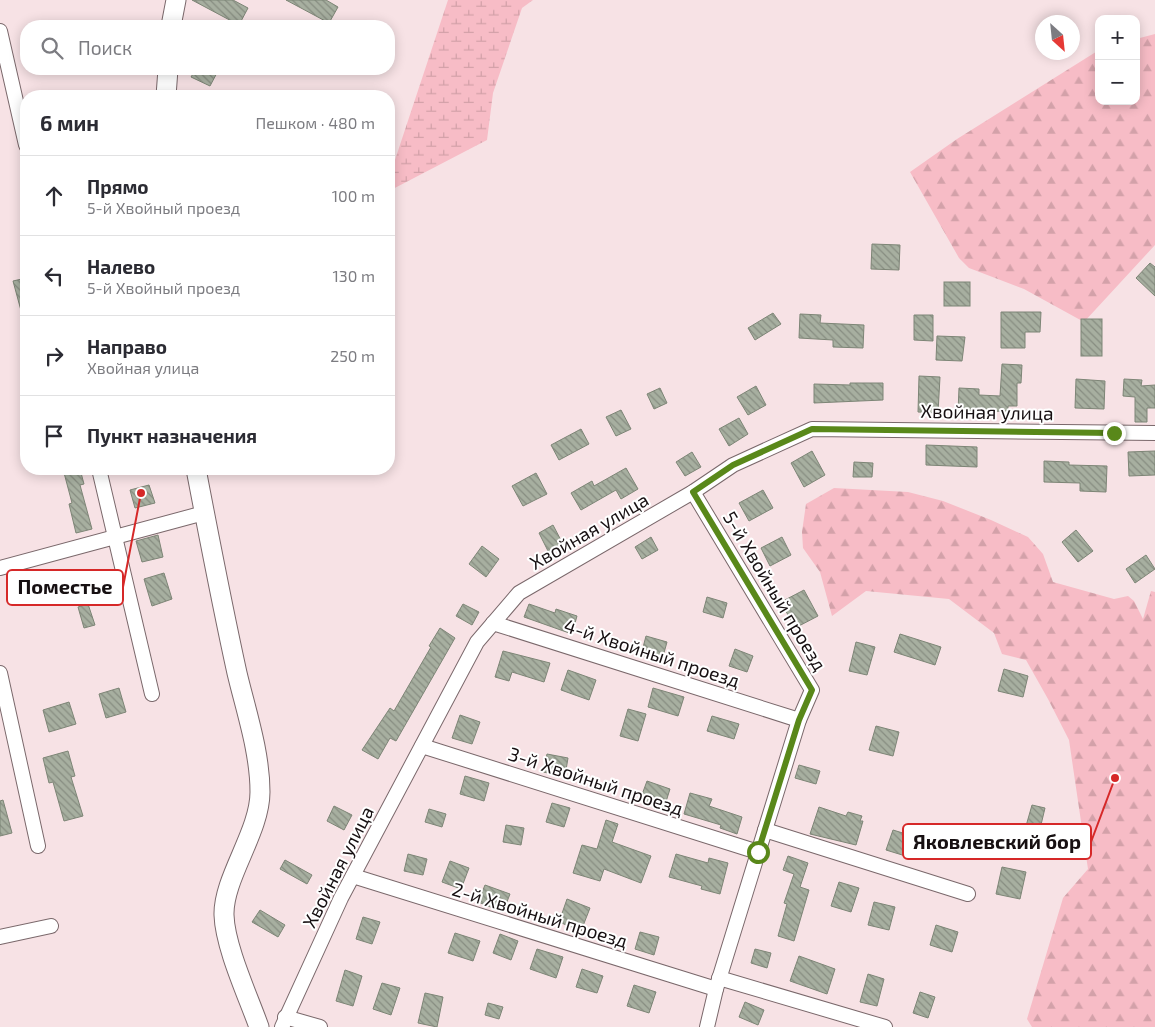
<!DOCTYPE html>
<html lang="ru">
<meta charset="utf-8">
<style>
body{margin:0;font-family:"Exo 2",sans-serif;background:#f7f7f7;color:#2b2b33}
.controls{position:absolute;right:15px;top:15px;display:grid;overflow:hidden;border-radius:10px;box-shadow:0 2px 12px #0003}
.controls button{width:45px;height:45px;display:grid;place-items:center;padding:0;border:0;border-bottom:1px solid #e1e1e2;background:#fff;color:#2b2b33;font:25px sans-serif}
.compass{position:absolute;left:1035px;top:15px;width:45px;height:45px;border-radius:50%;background:#fff;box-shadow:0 2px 12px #0003;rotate:153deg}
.stop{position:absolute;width:15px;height:15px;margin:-11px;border:4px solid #59881a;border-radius:50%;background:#fff}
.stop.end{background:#59881a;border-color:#fff;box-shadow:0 1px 5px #0008}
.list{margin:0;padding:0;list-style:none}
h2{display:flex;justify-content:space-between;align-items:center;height:65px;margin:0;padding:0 20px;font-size:21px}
h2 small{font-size:16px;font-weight:400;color:#7c7c81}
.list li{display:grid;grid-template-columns:32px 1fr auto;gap:15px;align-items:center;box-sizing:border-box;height:80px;padding:0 20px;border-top:1px solid #e1e1e2}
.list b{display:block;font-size:19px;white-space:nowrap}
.list p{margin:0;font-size:16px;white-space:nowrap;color:#7c7c81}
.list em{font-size:16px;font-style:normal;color:#7c7c81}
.icon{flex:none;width:28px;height:28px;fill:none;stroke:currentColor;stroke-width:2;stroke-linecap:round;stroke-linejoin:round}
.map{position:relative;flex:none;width:1155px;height:1027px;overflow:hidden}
.search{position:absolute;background:#fff;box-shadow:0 2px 12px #0003;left:20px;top:20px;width:375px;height:55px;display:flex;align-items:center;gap:12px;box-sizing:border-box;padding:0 18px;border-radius:20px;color:#7c7c81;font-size:19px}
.panel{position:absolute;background:#fff;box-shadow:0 2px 12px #0003;left:20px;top:90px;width:375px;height:385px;border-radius:20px}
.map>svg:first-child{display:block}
.forest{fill:url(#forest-firs)}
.wetland{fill:url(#wetland-marsh)}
.building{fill:url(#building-back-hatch);stroke:#7d8576}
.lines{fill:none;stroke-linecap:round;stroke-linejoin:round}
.street-casing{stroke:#7a686b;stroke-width:16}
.secondary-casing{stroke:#7a686b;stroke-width:21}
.street{stroke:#fff;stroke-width:14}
.secondary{stroke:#fff;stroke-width:19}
.route{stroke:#59881a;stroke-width:6}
.labels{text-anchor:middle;stroke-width:4;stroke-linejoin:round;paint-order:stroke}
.street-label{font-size:19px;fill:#171012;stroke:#fff}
.leader{fill:none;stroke:#d62828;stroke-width:2}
.callout-dot{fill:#d62828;stroke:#fff;stroke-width:2}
.callout{fill:#fff;stroke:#d62828;stroke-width:2}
.callout-label{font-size:20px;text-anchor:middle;font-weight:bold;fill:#171012}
</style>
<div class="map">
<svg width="1155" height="1027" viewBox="0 0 1155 1027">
<defs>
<pattern id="forest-firs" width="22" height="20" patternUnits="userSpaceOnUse" patternTransform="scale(1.25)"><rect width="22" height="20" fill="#f7bcc6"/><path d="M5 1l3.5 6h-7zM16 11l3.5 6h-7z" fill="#d3a1a9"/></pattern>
<pattern id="wetland-marsh" width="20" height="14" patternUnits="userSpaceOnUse" patternTransform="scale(1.25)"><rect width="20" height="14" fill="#f7bcc6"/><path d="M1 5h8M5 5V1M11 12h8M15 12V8" fill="none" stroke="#d3a1a9"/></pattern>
<pattern id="building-back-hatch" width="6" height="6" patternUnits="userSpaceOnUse" patternTransform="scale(1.25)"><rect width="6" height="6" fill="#a7afa0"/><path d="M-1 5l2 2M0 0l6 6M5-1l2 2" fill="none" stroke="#878d81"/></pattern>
</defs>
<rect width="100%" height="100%" fill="#f7e2e5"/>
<!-- forest -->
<g class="forest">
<path d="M1155 34V245L1084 322 1024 289 969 268 959 258 910 172 957 139 1099 50V101H1136V39Z"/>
<path d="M834 488 908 492 943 501 991 520 1028 537 1043 554 1053 582 1114 599 1128 596 1134 601 1143 619 1151 591 1155 592V1027H1032L1027 1019 1063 898 1088 869 1069 740 1048 699 1026 660 1002 654 994 633 949 599 866 591 832 616 820 572 803 548 802 532 806 504Z"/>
</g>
<!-- wetland -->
<path class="wetland" d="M448 0H533L522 8 493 93 487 140 389 191V178Z"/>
<!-- building -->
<g class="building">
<path d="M192 0H233L248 8 239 25Z"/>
<path d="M286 0H326L338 7 329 23Z"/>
<path d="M196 69H219L210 86 191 77Z"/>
<path d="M872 244 900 245 899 270 871 269Z"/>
<path d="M1150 263 1155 267V296L1136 278Z"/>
<path d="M26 278V318H23L13 281Z"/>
<rect x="944" y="282" width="26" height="24"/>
<path d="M1001 312H1041L1040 332H1025V348H1001Z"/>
<path d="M773 313 781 324 755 340 748 328Z"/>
<path d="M800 314 821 315 820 323 864 325 863 348 833 347V340L799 338Z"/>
<path d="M914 315H933V341L914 340Z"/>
<rect x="1081" y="319" width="21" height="37"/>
<path d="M937 336 965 337 962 361 936 360Z"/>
<path d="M1002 364 1022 365 1021 383H1017V406H1008V411L958 412 959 388 979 389V395L1000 396Z"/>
<path d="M919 376 940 377 938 413 918 412Z"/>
<path d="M1076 379 1105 381 1104 409 1075 408Z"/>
<path d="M1124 379 1142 380 1141 386 1155 385V408H1147V422H1135V397L1123 396Z"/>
<path d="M850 383H883V400L814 403V384L850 385Z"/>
<path d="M756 386 766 405 748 415 737 397Z"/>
<path d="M660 388 667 403 654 409 647 394Z"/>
<path d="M621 410 631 429 616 436 606 417Z"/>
<path d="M739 418 748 434 729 446 719 429Z"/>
<path d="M581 429 589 444 559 460 551 445Z"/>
<path d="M926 445 977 447V467L926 465Z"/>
<path d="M812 451 825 475 804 487 791 463Z"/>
<path d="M1155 451V475L1129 476 1128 452Z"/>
<path d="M692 452 701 467 685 476 676 462Z"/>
<path d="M1044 461 1069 462V465L1107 466 1106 492 1080 491V483L1044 482Z"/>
<path d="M854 462 873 463 872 477H853Z"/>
<path d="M626 468 638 489 621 499 616 490 581 510 571 493 592 481 594 486Z"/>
<path d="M63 469H80L84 484 80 485 92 529 76 533 69 504 72 503Z"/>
<path d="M536 473 547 494 523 506 512 486Z"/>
<path d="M149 485 155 503 135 508 130 490Z"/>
<path d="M763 490 773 508 749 521 739 503Z"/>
<path d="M553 525 564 546 549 553 539 533Z"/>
<path d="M1076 530 1093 551 1078 562 1062 542Z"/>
<path d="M158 535 163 557 142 562 136 541Z"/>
<path d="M651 537 658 550 642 559 635 547Z"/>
<path d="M782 537 791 555 770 566 761 548Z"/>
<path d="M482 546 499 559 486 577 469 564Z"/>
<path d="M1146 555 1155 569 1135 583 1126 569Z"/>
<path d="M164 573 172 599 152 606 144 579Z"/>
<path d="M804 590 818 616 795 628 781 602Z"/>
<path d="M707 597 727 603 723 618 703 612Z"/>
<path d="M88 604 95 625 84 628 78 607Z"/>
<path d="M463 604 479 612 472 625 456 616Z"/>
<path d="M529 604 555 613 556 609 577 616 572 634 524 617Z"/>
<path d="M440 628 455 638 396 741 390 738 378 759 362 750 390 708 394 711 431 647 429 646Z"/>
<path d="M900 634 941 647 935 665 894 652Z"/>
<path d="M646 636 667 642 662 660 641 655Z"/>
<path d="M856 642 875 647 867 675 849 671Z"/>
<path d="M735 649 753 656 747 672 729 666Z"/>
<path d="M503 651 550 663 544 682 512 672 509 681 495 677Z"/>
<path d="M1004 669 1028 676 1023 697 998 691Z"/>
<path d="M568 670 596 680 589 700 561 690Z"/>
<path d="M119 688 126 712 106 718 99 694Z"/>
<path d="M653 688 684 697 678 716 648 707Z"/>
<path d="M69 702 76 724 49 732 43 710Z"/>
<path d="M628 709 646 714 638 741 620 736Z"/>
<path d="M460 715 480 722 472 744 452 738Z"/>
<path d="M712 716 739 724 734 739 707 731Z"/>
<path d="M876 726 899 732 893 756 869 750Z"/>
<path d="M68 751 75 776 71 777 83 816 64 821 53 782 49 783 43 758Z"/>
<path d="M547 754 568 758 565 776 543 772Z"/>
<path d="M799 765 820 771 816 784 795 778Z"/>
<path d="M465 776 489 783 484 801 460 794Z"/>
<path d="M647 781 670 789 664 808 640 800Z"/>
<path d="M690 793 712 799 709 806 742 817 737 834 720 828 721 825 684 814Z"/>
<path d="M3 800 12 833 0 836V801Z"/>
<path d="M552 803 570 808 564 827 546 822Z"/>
<path d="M1032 805 1045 808 1040 829 1026 826Z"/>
<path d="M334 806 352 815 344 830 327 821Z"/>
<path d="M819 807 846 816 848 812 862 816 860 821H863L856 845 810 834Z"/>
<path d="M429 809 446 814 442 827 425 822Z"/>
<path d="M606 820 618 824 612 842 651 856 641 883 604 869 600 881 573 873 582 845 597 849Z"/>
<path d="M506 825 524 828 521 845 503 842Z"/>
<path d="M893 830 919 838 912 858 886 850Z"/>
<path d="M408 854 427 859 423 875 404 871Z"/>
<path d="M676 854 708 863 709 858 728 863 720 894 701 889 702 886 669 877Z"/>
<path d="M788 856 808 863 800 887 809 890 794 941 778 936 787 904 784 903 794 874 783 870Z"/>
<path d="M285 860 312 875 307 884 280 869Z"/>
<path d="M450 861 469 868 461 889 442 882Z"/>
<path d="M1002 867 1026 872 1020 899 996 894Z"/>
<path d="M839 882 859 888 851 912 831 906Z"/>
<path d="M485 885 510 894 503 912 478 902Z"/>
<path d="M567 899 590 908 581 931 559 922Z"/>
<path d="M874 902 895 907 889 930 868 925Z"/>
<path d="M260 910 285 925 278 937 252 922Z"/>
<path d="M363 917 380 922 372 944 356 939Z"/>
<path d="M936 925 958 932 952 952 930 945Z"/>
<path d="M640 932 659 937 654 955 635 949Z"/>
<path d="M455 933 480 941 473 961 448 953Z"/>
<path d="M500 934 518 941 511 960 493 953Z"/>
<path d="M537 949 563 957 556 978 530 969Z"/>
<path d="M755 949 771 953 767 968 751 963Z"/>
<path d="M799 956 835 969 827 994 790 981Z"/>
<path d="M582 969 603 976 597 993 576 987Z"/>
<path d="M345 970 362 976 353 1006 336 1001Z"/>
<path d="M868 974 884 979 877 1006 860 1002Z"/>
<path d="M382 983 400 988 391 1015 373 1009Z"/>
<path d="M634 985 656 992 649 1013 627 1006Z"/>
<path d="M920 992 935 997 928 1018 913 1013Z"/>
<path d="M425 993 443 997 437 1027 418 1023Z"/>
<path d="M745 1002 764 1010 758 1025 739 1017Z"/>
<path d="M488 1003 503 1007 499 1019 485 1015Z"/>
</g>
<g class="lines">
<defs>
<g id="street">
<path d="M0 31 26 145"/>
<path d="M99 469 152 694"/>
<path d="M693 492 812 690 799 720 716 989 707 1027"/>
<path d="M0 568 204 513"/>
<path d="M493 623 799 720"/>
<path d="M0 673 38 846"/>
<path d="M422 746 758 852"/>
<path d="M765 830 968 894"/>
<path d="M353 876 716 989"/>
<path d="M0 937 51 926"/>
<path d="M719 978 885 1027"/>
<path d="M285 1017 320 1027"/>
<path d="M282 1027 341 898 477 642 519 593 693 492 733 465 812 429 1155 433"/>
</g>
<g id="secondary">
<path d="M171 26 176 0"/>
<path d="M166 96 168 69"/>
<path d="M196 469C209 537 222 605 237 673 246 711 260 752 260 792 260 832 223 878 224 915 225 947 248 996 259 1027"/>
</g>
</defs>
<!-- street casing -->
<use href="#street" class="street-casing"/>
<!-- secondary casing -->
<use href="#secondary" class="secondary-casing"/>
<!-- street -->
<use href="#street" class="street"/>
<!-- secondary -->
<use href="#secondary" class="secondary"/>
</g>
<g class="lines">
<!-- route -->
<path class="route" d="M758 852 799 720 812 690 693 492 733 465 812 429 1114 433"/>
</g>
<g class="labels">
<!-- street labels -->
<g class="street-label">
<text transform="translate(987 412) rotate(1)" y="7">Хвойная улица</text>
<text transform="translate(589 531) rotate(-30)" y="7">Хвойная улица</text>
<text transform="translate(775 591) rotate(59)" y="7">5-й Хвойный проезд</text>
<text transform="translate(652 653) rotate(18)" y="7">4-й Хвойный проезд</text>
<text transform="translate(596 781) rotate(18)" y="7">3-й Хвойный проезд</text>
<text transform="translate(338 867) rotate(-63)" y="7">Хвойная улица</text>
<text transform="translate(540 915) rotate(17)" y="7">2-й Хвойный проезд</text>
</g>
</g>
<!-- callouts -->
<path class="leader" d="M141 493L123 587M1115 778L1091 842"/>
<g class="callout-dot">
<circle cx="141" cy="493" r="5"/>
<circle cx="1115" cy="778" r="5"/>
</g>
<g class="callout">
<rect x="7" y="570" width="116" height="35" rx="5"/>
<rect x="903" y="824" width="188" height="35" rx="5"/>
</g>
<g class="callout-label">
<text x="65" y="594">Поместье</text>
<text x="997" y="849">Яковлевский бор</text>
</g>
</svg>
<div class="controls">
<button>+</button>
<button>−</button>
</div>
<svg class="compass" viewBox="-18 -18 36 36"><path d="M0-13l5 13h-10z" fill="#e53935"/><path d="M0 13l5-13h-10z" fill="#7c7c81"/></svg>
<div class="stop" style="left:758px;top:852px"></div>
<div class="stop end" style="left:1114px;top:433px"></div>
<div class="search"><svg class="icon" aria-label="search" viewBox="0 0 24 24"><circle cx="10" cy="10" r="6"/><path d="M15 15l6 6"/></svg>Поиск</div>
<section class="panel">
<h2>6 мин<small>Пешком · 480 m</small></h2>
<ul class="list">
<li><svg class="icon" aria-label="ahead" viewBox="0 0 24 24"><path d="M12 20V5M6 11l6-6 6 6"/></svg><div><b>Прямо</b><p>5-й Хвойный проезд</p></div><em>100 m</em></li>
<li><svg class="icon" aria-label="left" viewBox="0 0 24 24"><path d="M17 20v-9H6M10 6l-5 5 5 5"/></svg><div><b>Налево</b><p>5-й Хвойный проезд</p></div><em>130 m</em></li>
<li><svg class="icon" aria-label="right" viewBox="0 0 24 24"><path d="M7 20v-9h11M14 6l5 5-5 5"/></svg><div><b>Направо</b><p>Хвойная улица</p></div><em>250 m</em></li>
<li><svg class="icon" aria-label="arrive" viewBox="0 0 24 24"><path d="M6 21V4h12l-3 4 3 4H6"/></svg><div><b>Пункт назначения</b></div></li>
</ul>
</section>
</div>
